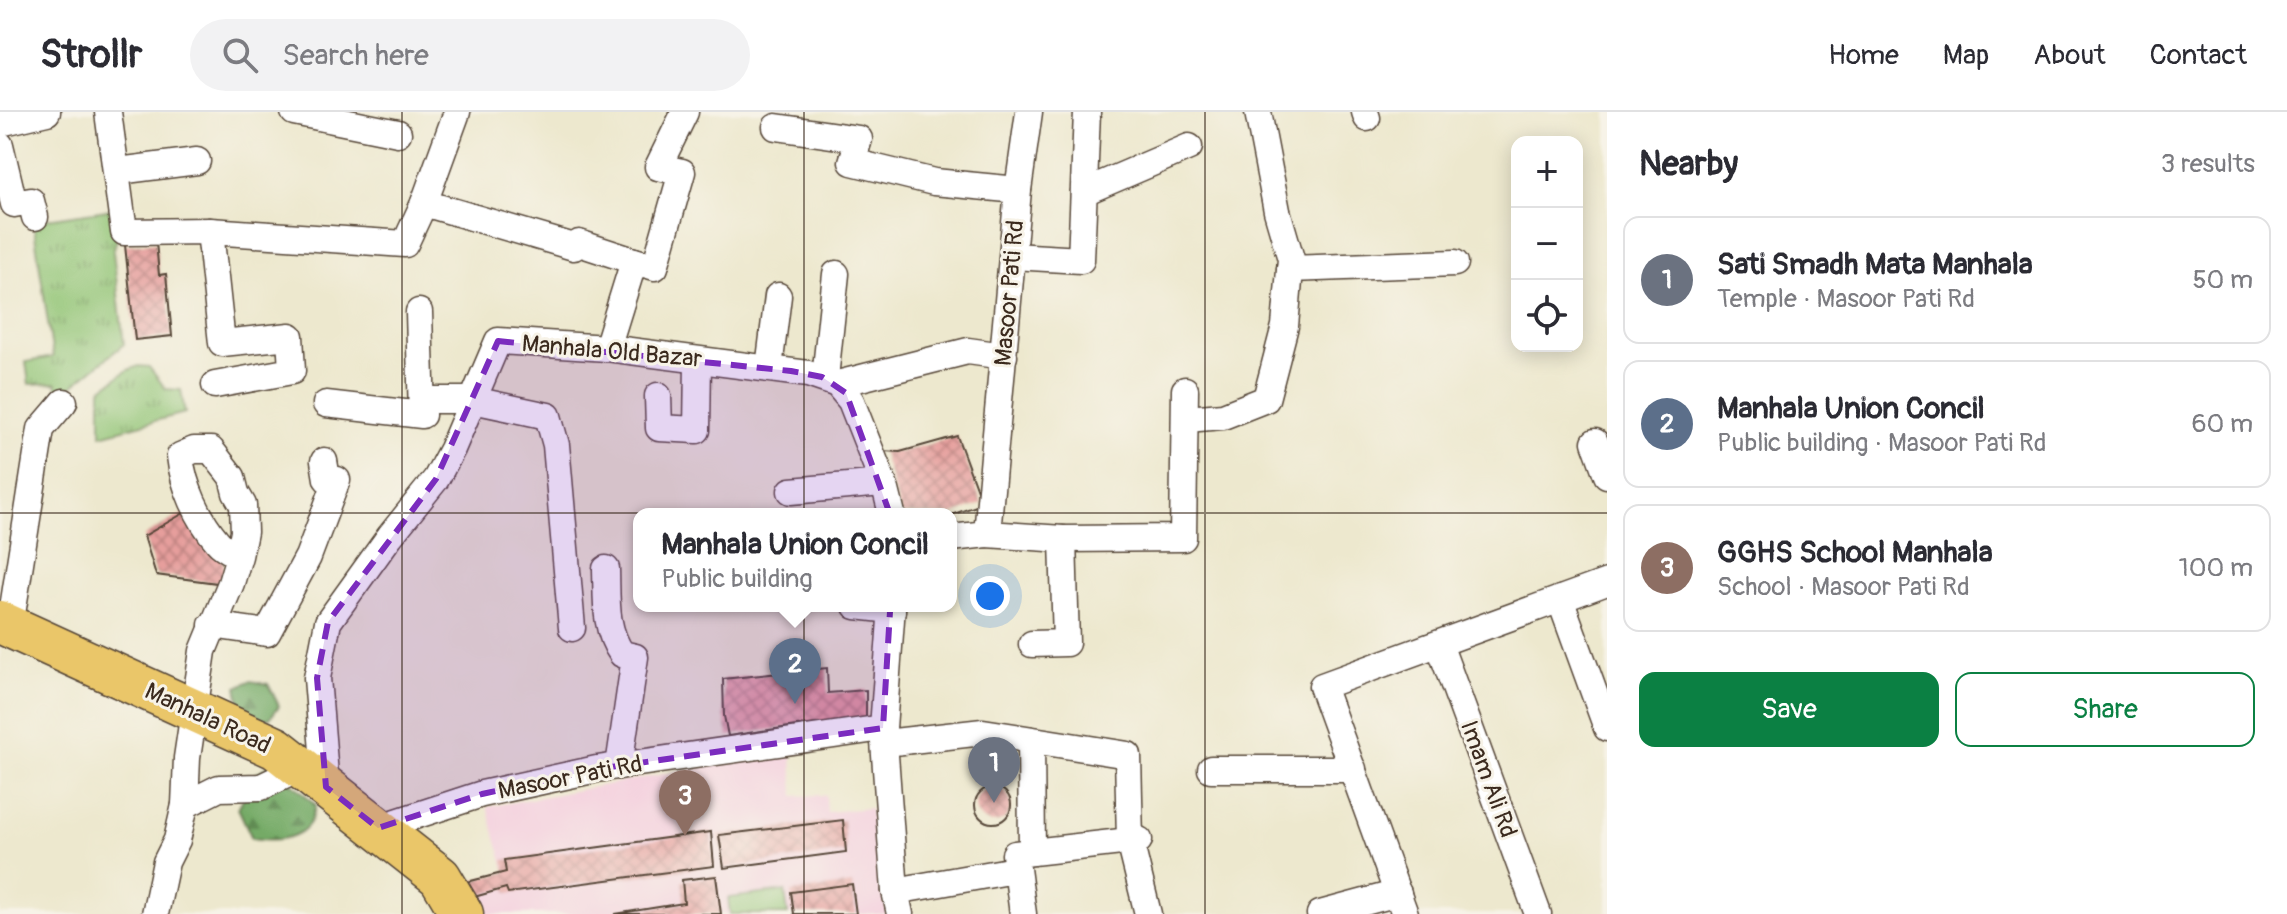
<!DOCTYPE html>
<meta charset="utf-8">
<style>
body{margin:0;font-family:Pangolin,sans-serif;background:#f2f2f3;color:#2b2b33}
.controls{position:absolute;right:24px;top:24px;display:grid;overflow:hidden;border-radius:16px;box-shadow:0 4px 20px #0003}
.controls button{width:72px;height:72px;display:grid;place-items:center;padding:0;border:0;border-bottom:2px solid #e1e1e2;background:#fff;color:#2b2b33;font:40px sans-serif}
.you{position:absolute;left:990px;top:484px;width:28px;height:28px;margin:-20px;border:6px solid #fff;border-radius:50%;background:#1a73e8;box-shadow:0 0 0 12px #1a73e833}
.badge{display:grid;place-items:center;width:52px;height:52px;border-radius:50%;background:#0b8043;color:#fff;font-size:26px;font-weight:700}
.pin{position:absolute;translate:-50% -66px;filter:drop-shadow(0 2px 4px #0008)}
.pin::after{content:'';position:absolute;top:42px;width:28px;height:24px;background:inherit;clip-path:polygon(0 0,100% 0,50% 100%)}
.popup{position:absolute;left:633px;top:396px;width:324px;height:104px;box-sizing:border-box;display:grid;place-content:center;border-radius:16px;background:#fff;filter:drop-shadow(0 2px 6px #0005);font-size:26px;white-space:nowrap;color:#7c7c81}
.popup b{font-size:30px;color:#2b2b33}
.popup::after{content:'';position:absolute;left:50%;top:100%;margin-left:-16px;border:16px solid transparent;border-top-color:#fff}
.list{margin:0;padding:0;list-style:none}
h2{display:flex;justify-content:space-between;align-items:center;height:104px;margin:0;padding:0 32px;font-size:34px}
h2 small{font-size:26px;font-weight:400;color:#7c7c81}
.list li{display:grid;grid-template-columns:52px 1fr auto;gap:24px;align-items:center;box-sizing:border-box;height:128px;margin:0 16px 16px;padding:0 16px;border:2px solid #e1e1e2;border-radius:16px}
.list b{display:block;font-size:30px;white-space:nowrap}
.list p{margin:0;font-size:26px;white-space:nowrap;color:#7c7c81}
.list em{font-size:26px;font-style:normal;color:#7c7c81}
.actions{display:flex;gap:16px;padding:24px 32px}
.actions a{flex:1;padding:18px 0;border:2px solid #0b8043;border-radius:16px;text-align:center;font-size:28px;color:#0b8043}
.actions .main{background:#0b8043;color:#fff}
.icon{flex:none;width:44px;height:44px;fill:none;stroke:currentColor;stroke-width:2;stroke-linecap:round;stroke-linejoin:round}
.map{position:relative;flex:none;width:1607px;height:802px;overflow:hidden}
header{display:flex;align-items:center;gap:48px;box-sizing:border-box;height:112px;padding:0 40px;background:#fff;border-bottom:2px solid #e1e1e2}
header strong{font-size:38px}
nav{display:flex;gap:44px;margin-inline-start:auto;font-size:28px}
.search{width:560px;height:72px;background:#f2f2f3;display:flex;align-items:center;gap:20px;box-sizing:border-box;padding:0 28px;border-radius:44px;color:#7c7c81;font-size:30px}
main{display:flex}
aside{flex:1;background:#fff}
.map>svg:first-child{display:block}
.built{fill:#f4cfde}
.grass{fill:url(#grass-tufts);stroke:#66774a;stroke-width:2}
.forest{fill:url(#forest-firs);stroke:#586a42;stroke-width:2}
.garden{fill:#91c475;stroke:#66774a;stroke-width:2}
.building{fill:url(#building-cross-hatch)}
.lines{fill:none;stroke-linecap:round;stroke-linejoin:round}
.minor-casing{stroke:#564638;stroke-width:29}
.primary-casing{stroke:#564638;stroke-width:45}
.minor{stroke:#fff;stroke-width:26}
.primary{stroke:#eac669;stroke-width:42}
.marked{fill:#7b2cbf;fill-opacity:0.2;stroke:#7b2cbf;stroke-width:6;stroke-dasharray:16 10;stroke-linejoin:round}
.grid{fill:none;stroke:#3b2a1e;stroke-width:2;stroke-opacity:0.55}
.labels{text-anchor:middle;stroke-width:6;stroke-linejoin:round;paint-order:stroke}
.street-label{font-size:24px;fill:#3b2a1e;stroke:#f7f3e8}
</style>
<header>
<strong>Strollr</strong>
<div class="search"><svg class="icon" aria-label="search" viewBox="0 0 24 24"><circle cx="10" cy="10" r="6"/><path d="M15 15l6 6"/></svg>Search here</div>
<nav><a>Home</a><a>Map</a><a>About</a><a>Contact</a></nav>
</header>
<main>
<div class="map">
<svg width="1607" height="802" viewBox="0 0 1607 802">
<defs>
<pattern id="grass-tufts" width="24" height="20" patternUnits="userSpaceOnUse" patternTransform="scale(2)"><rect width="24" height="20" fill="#91c475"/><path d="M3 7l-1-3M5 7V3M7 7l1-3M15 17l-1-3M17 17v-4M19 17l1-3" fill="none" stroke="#789f5f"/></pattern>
<pattern id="forest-firs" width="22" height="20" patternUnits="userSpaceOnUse" patternTransform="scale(2)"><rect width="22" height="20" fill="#74aa66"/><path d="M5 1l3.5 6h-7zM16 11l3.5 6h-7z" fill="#608b53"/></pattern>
<pattern id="building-cross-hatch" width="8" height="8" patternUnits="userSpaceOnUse" patternTransform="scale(2)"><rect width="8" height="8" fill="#e69e9c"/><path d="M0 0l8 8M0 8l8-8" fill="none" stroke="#bc817f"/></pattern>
</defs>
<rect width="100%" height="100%" fill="#f7f3e8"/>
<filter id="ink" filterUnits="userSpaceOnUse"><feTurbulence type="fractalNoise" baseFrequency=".0125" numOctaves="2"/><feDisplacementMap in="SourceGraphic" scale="16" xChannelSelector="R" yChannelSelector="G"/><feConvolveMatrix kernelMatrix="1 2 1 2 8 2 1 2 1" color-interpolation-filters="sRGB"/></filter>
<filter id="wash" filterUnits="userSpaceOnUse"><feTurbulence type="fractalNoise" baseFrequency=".006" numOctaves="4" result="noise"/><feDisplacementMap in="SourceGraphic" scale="32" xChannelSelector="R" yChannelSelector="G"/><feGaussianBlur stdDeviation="1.8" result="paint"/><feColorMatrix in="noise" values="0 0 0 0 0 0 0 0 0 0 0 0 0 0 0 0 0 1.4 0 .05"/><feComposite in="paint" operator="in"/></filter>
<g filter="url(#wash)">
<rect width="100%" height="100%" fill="#ede8ce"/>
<!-- built -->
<path class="built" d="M792 644 794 684 826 683 827 700 870 696 887 802H483L467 770 506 760 487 695 728 650Z"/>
<!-- grass -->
<g class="grass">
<path d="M114 97 117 126 113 140 124 232 56 287 57 271 29 272 26 250 53 245 33 109Z"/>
<path d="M139 254 149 255 166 277 181 278 185 301 101 323V277L128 258Z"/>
</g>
<!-- forest -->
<g class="forest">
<path d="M250 569 268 572 279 594 270 606 255 609 243 605 237 575Z"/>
<path d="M272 652 316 693C314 698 313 707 309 712 296 730 271 729 252 726L238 696 257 661Z"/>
</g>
<!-- garden -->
<path class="garden" d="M785 779 788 802H730L728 786Z"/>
<g id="blocks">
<!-- building -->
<g class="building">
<path d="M156 130 159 163 166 162 172 224 135 228 125 133Z"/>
<path d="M957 324 982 392 951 403 901 402 882 339 900 340Z"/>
<path d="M191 397 223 443 225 472 156 463 144 424Z"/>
<path d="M827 556 828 581 866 578V608L796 614 728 624 724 604 723 567Z"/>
<circle cx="993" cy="693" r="18"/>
<path d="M843 708 846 740 724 756 719 723Z"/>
<path d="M711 720 714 754 508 781 506 776 474 785 467 770 506 760 504 748Z"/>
<path d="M716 764 721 802H615L684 791 682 768Z"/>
<path d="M852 772 856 802H794L791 780Z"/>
</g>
</g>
</g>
<g filter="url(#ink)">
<use href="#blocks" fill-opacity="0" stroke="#564638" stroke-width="2"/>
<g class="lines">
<defs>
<g id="minor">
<path d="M108 0 124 120 210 119 405 132 424 91 457 0"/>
<path d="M294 0 398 21"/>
<path d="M1365 0 1367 6"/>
<path d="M0 11 47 0"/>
<path d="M776 15 859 27 852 50 934 70 1018 78"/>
<path d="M0 33 14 92 31 89 35 105"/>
<path d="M118 59 197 49"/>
<path d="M1084 80 1189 35"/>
<path d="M424 91 574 135 579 131 634 149"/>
<path d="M210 119 222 231 290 224 292 259 215 273"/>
<path d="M1013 144 1081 148 1087 0"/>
<path d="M1290 157 1455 151"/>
<path d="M607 236 634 149 655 155 682 60 658 55 685 0"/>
<path d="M769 256 778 184"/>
<path d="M825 266 836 162"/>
<path d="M837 272 968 239 1004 244"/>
<path d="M658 284 659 316 697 318 698 249"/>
<path d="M423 288H473L548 304 556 333 572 516"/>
<path d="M326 292 422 303 419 200"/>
<path d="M1186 307 1223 304 1266 287 1285 214 1291 147 1277 99 1258 0"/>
<path d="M1595 330 1607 363"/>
<path d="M791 379 883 371"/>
<path d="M987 422 1063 427 1183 426 1185 278"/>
<path d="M951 426 987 422 1018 78 1029 0"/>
<path d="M606 457C607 487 604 517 622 542L635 545 619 654"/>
<path d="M1560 487 1607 616"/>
<path d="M856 494 892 498"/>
<path d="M212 513 267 521 308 445 337 368 327 367 324 349"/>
<path d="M10 515 41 317 64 290"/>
<path d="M1032 532 1066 531 1063 427"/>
<path d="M1439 532 1538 802"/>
<path d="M883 616 895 779 900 802"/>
<path d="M1031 628 1032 740"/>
<path d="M885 631 983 620 1128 643 1130 729 1148 802"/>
<path d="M1211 657H1353"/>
<path d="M326 675 317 566 328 510 390 424 436 367 452 337 498 229 607 236 808 262 837 272 851 289 886 378 892 402"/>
<path d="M185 693 219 676 261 675 301 656"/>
<path d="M378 716 482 682 597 657 883 616 892 494"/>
<path d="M895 779 1015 758"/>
<path d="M155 802 166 750 177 728 185 693 187 646 203 539 231 471 239 444C232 440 223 436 218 430 198 407 183 373 180 344L194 338H211L232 365 236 381 243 393 244 420 239 444"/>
<path d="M1023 802 1015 742 1139 728"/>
<path d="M1320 802 1398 781"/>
<path d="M1405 802 1322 574 1607 470"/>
</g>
<path id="primary" d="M0 510 276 636 440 765 462 802"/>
</defs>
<!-- minor casing -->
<use href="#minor" class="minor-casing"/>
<!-- primary casing -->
<use href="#primary" class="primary-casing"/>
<!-- minor -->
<use href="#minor" class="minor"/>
<!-- primary -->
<use href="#primary" class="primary"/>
</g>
</g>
<!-- marked area -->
<path class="marked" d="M498 229 791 259 822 265 846 281 895 416 883 616 597 657 482 682 378 716 326 675 317 566 328 510 436 367Z"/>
<!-- grid -->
<path class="grid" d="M402 0V802M804 0V802M1205 0V802M0 401H1607"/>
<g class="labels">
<!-- street labels -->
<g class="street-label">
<text transform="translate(1009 181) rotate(-85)" y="8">Masoor Pati Rd</text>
<text transform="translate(612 239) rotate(5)" y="8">Manhala Old Bazar</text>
<text transform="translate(208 606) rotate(25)" y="8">Manhala Road</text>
<text transform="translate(570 665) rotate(-11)" y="8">Masoor Pati Rd</text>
<text transform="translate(1489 667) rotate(70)" y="8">Imam Ali Rd</text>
</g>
</g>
</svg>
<div class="controls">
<button>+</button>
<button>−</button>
<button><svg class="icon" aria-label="locate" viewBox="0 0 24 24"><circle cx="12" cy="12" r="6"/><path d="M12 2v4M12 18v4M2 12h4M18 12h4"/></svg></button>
</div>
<div class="you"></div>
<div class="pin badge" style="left:994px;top:691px;background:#6b7280">1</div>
<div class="pin badge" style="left:795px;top:592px;background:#5c6f8a">2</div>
<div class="popup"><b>Manhala Union Concil</b>Public building</div>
<div class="pin badge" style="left:685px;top:724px;background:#8d6e63">3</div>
</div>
<aside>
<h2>Nearby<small>3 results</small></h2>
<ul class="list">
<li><span class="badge" style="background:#6b7280">1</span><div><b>Sati Smadh Mata Manhala</b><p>Temple · Masoor Pati Rd</p></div><em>50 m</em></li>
<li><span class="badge" style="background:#5c6f8a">2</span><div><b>Manhala Union Concil</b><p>Public building · Masoor Pati Rd</p></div><em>60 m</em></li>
<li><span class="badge" style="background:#8d6e63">3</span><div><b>GGHS School Manhala</b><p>School · Masoor Pati Rd</p></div><em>100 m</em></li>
</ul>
<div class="actions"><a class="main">Save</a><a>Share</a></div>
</aside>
</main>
